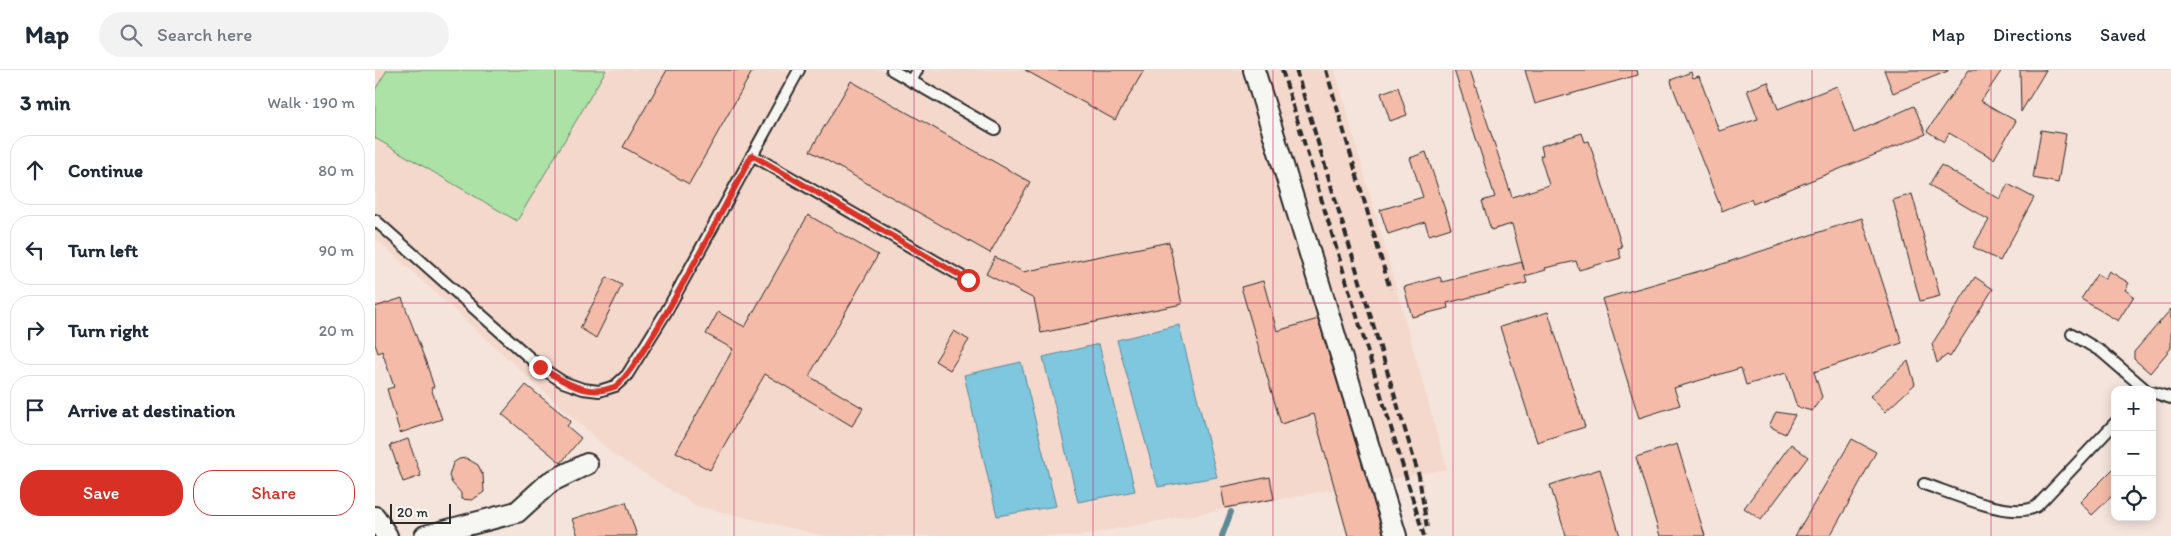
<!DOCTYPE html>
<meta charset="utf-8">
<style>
body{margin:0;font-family:Itim,sans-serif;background:#f2f2f3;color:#1f2937}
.controls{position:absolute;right:15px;bottom:15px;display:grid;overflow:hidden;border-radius:10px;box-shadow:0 2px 12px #0003}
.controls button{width:45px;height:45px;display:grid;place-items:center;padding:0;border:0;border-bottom:1px solid #e0e1e3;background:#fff;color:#1f2937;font:25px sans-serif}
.scale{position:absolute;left:15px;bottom:12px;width:61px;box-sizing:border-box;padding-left:5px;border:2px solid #2b2b2b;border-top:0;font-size:14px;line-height:18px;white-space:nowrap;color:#2b2b2b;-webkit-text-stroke:4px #f6f6f2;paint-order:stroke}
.stop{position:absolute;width:15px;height:15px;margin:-11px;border:4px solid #d93025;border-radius:50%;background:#fff}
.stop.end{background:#d93025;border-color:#fff;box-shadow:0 1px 5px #0008}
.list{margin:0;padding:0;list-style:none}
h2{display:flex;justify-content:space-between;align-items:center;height:65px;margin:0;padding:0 20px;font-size:21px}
h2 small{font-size:16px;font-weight:400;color:#747a83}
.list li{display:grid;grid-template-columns:32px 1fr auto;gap:15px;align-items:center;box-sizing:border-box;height:70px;margin:0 10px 10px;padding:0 10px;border:1px solid #e0e1e3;border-radius:20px}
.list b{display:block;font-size:19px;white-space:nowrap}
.list em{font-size:16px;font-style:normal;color:#747a83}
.actions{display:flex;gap:10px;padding:15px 20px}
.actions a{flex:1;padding:11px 0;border:1px solid #d93025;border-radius:20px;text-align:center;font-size:18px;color:#d93025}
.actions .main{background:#d93025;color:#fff}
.icon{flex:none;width:28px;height:28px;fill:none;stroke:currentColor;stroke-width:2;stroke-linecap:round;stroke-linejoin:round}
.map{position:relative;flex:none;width:1796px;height:466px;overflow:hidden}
header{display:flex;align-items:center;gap:30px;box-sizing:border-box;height:70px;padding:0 25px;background:#fff;border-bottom:1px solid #e0e1e3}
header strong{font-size:24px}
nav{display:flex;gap:28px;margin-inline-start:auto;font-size:18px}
.search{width:350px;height:45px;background:#f2f2f3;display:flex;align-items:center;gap:12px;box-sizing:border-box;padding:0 18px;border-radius:28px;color:#747a83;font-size:19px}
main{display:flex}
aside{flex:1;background:#fff}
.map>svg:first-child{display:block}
.built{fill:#f4d8cc}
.green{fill:#ace2a5;stroke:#6c8668}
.water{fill:#7ec7df;stroke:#5d8997}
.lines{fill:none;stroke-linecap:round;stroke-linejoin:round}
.stream{stroke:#5d8997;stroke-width:6}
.building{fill:#f3bba8;stroke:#2b2b2b}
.service-casing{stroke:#2b2b2b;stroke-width:14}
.minor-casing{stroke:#2b2b2b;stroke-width:24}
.service{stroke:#f6f6f2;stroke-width:10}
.minor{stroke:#f6f6f2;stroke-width:20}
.rail{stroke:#2b2b2b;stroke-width:4;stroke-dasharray:8 4;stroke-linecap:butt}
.route{stroke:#d93025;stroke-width:6}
.grid{fill:none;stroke:#c2185b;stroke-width:1;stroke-opacity:0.55}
</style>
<header>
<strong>Map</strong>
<div class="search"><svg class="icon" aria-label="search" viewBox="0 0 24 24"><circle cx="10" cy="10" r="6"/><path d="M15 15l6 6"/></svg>Search here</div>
<nav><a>Map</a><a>Directions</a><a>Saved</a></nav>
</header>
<main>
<aside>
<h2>3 min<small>Walk · 190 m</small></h2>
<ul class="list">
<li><svg class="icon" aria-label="ahead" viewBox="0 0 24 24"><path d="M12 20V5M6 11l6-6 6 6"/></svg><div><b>Continue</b></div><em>80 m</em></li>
<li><svg class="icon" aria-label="left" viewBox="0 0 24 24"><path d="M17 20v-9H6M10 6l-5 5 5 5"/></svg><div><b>Turn left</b></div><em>90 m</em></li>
<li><svg class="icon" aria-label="right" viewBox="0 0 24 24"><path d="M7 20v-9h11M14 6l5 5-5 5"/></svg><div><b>Turn right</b></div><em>20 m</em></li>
<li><svg class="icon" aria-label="arrive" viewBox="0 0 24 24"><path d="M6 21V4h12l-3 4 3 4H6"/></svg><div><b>Arrive at destination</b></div></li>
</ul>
<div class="actions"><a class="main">Save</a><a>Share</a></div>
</aside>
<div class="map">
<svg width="1796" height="466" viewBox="0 0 1796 466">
<rect width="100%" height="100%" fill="#f5e4dc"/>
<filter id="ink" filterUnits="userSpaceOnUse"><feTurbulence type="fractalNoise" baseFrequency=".02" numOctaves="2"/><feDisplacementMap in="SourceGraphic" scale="10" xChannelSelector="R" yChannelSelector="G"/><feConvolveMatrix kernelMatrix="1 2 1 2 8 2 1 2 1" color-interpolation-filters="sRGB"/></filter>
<g filter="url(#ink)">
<!-- built -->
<path class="built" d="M0 0H960L1072 399 702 466H449L321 436 238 384 0 168Z"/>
<!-- green -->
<path class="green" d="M12 0H231L142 151 0 68V20Z"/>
<!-- water -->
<g class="water">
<path d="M804 255 842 407 783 417 742 270Z"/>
<path d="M724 274 760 421 703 432 668 287Z"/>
<path d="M646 292 681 436 622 446 589 305Z"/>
</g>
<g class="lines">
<!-- stream -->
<path class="stream" d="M847 466 856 442"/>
</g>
<!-- building -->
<g class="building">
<path d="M292 0H378L314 114 248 77Z"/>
<path d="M650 0H769L740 50Z"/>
<path d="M1079 0H1095L1137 127 1174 115 1165 86 1168 85 1166 76 1207 63 1210 72 1214 71 1247 177 1243 178 1246 188 1204 200 1201 191 1170 198 1171 200 1150 206 1152 213 1072 233 1073 238 1037 247 1029 217 1065 207 1067 212 1147 192 1149 200 1137 154 1116 160 1107 131 1120 127Z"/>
<path d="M1150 0H1262L1263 5 1160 34Z"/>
<path d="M1509 0H1573V1L1518 23Z"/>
<path d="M1594 0H1627L1606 31 1641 51 1619 89 1574 63 1569 72 1552 61Z"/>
<path d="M1645 0H1671L1646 42Z"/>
<path d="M1316 2 1318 8 1324 6 1344 61 1383 49 1372 20 1393 12 1403 39 1462 16 1479 63 1539 36 1551 64 1378 134 1376 129 1347 141 1297 15 1296 10Z"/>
<path d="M476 11 655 112 615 183 435 81Z"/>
<path d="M1023 17 1032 45 1015 51 1006 23Z"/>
<path d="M1666 60 1691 64 1683 113 1658 108Z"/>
<path d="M1051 82 1076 158 1054 165 1050 152 1013 164 1005 140 1048 127 1035 88Z"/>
<path d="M1566 95 1625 129 1633 114 1659 128 1625 191 1598 177 1614 150 1554 115Z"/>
<path d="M1537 124 1565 226 1545 231 1518 130Z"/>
<path d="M433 145 503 185 434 306 488 338 477 356 390 304 335 400 301 382 358 279 331 264 343 242 370 257Z"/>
<path d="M1487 148 1527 273 1439 302 1447 327 1437 341 1422 337 1411 303 1371 315 1366 298 1299 318 1305 335 1264 348 1227 229 1335 198Z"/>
<path d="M794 172 807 234 666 263 659 229 611 204 620 187 648 202Z"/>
<path d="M1734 201 1754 213 1750 220 1759 226 1743 251 1706 229 1722 204 1730 209Z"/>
<path d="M232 207 247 215 221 268 205 258Z"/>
<path d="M1600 207 1618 219 1575 287 1572 285 1562 293 1557 274Z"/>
<path d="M888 211 902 261 943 249 1009 466H973L939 344 906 354 866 217Z"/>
<path d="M27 228 52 295 59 317 56 318 67 349 25 363 12 319 19 317 7 281 3 283 0 274V237Z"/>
<path d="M1796 239V278L1775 303 1759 289V282Z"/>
<path d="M1173 242 1210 357 1162 372 1125 257Z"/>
<path d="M579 261 594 270 575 300 560 291Z"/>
<path d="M1533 291 1540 314 1510 342 1495 326Z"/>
<path d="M151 315 196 351 192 356 206 368 186 393 127 344Z"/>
<path d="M1401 342 1420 345 1410 364 1394 356Z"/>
<path d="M33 369 46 406 28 412 15 375Z"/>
<path d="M1477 369 1501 382 1476 429 1455 466H1420Z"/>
<path d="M1302 374 1330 466H1285L1261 387Z"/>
<path d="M1416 374 1433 387 1386 450 1369 438Z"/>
<path d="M91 388 103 395 108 405 109 422 97 430 86 429V423L77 413 74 406 78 393 84 389Z"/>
<path d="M1740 397V423L1717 445 1705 432Z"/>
<path d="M1225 399 1245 466H1191L1175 415Z"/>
<path d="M895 407 899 429 850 438 846 417Z"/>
<path d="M251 432 262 466H203L197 449Z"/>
</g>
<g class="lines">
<defs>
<g id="service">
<path d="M517 0 620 59"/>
<path d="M536 11 542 0"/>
<path d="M377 85 593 210"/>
<path d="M0 150 165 297 188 312 208 319 224 321 240 316 252 305 291 242 424 0"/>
<path d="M1697 264 1727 282 1771 320"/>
<path d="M1777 322 1796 328"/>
<path d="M1549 414C1577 423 1638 451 1662 436L1740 353"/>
</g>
<g id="minor">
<path d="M879 0 1021 466"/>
<path d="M0 447 12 466"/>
<path d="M50 466 142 442 175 412 212 394"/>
</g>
</defs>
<!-- service casing -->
<use href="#service" class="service-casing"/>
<!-- minor casing -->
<use href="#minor" class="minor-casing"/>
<!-- service -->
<use href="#service" class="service"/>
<!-- minor -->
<use href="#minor" class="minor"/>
<!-- rail -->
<g class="rail">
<path d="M907 0 1049 466"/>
<path d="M921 0 1044 406 1052 458"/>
<path d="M951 0 1015 219"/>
</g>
</g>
</g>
<g class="lines" filter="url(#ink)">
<!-- route -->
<path class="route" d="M165 297C187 311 212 328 239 317 263 306 358 120 377 85L593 210"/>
</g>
<!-- grid -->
<path class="grid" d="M180 0V466M359 0V466M539 0V466M718 0V466M898 0V466M1078 0V466M1257 0V466M1437 0V466M1616 0V466M0 233H1796"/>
</svg>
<div class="controls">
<button>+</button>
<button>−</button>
<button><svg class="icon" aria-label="locate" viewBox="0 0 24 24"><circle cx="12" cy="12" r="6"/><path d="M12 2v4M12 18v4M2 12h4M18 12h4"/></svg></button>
</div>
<div class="scale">20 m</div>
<div class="stop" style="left:593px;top:210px"></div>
<div class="stop end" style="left:165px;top:297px"></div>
</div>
</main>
